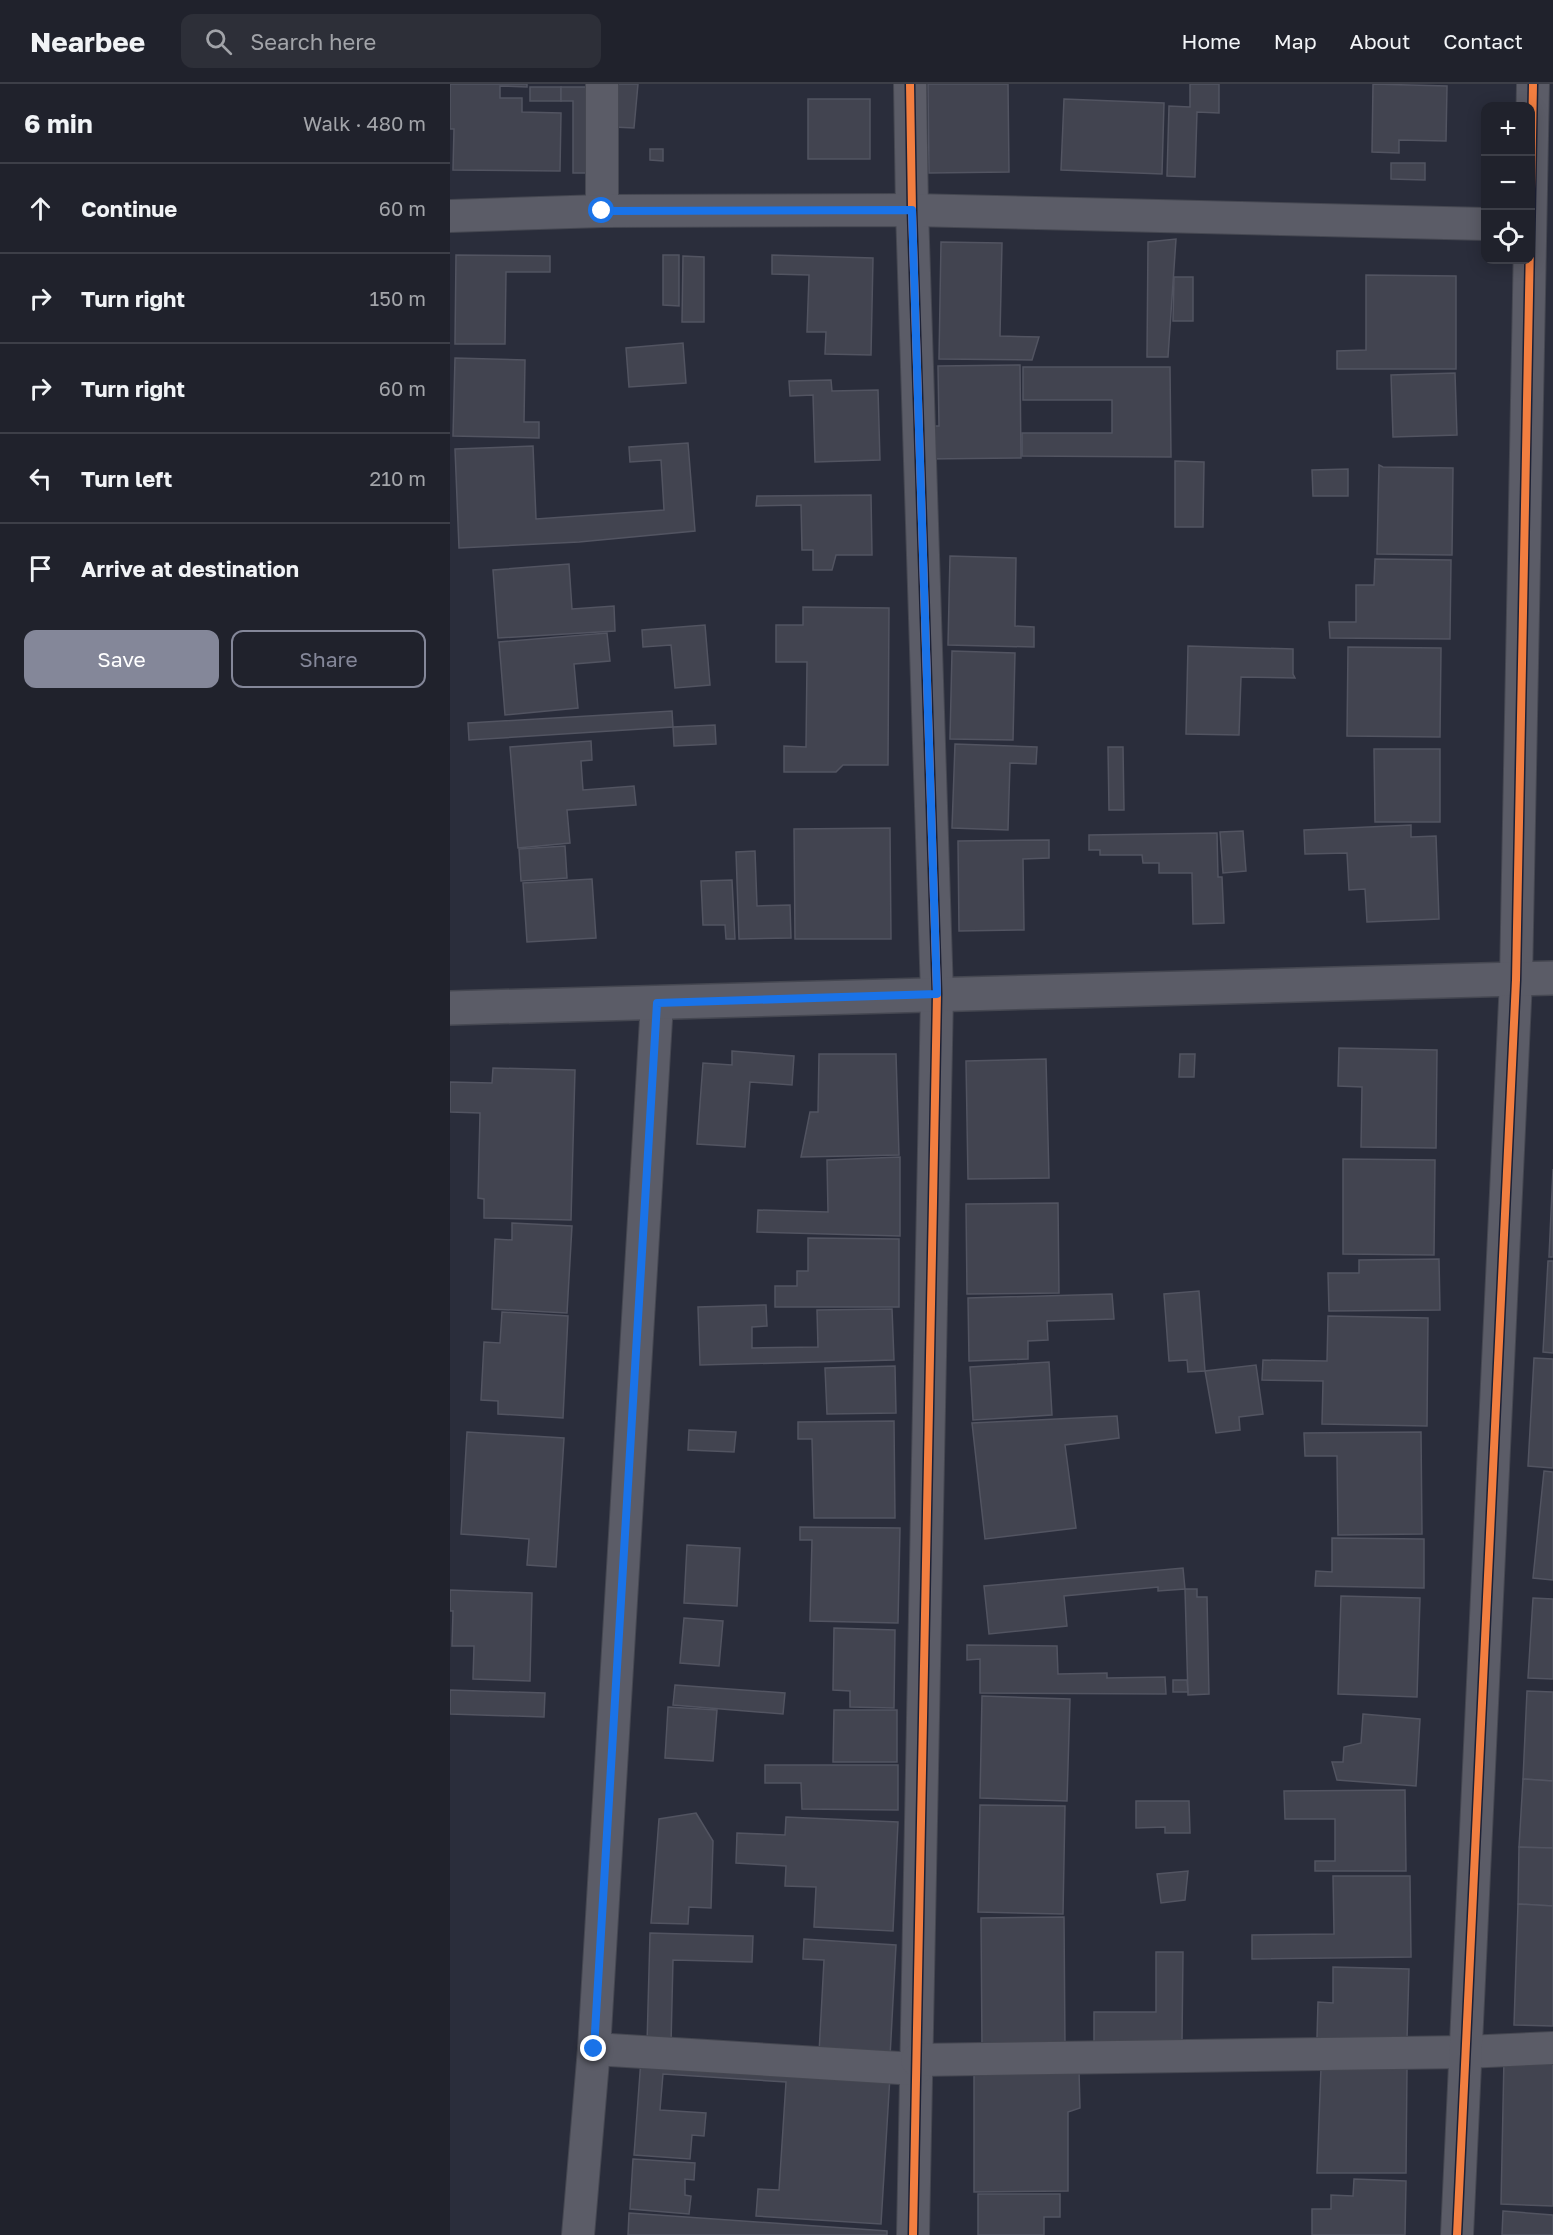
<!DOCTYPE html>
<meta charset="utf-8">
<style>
body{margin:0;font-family:"Golos Text",sans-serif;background:#2d2f38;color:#f1f3f6}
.controls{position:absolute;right:18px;top:18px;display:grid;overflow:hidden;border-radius:12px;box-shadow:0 3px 15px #0003}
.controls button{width:54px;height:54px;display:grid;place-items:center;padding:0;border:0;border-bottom:2px solid #3d3f48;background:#20222c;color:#f1f3f6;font:30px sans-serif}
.stop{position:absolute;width:18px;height:18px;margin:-14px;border:4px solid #1a73e8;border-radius:50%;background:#fff}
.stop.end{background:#1a73e8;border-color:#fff;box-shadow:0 2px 6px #0008}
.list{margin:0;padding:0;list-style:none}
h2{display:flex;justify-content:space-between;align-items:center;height:78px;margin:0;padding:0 24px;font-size:26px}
h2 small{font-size:20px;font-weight:400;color:#a2a4a9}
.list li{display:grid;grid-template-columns:39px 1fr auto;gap:18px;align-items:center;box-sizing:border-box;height:90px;padding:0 24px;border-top:2px solid #3d3f48}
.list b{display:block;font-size:22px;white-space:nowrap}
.list em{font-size:20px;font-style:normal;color:#a2a4a9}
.actions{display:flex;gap:12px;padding:18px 24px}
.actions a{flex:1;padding:14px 0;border:2px solid #848799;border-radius:12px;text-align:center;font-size:21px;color:#848799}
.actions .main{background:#848799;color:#fff}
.icon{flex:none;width:33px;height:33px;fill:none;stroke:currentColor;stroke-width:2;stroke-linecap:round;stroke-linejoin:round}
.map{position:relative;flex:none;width:1103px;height:2151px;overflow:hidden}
header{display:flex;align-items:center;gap:36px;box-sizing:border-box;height:84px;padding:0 30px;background:#20222c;border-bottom:2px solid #3d3f48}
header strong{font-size:28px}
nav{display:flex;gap:33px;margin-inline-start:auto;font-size:21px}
.search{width:420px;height:54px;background:#2d2f38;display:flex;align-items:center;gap:15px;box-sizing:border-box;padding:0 21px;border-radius:12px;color:#a2a4a9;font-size:22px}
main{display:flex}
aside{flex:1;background:#20222c}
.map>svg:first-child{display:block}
.building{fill:#424450;stroke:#525461;stroke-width:1.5}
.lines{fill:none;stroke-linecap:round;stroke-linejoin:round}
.minor-casing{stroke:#454751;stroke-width:34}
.tertiary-casing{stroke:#454751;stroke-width:36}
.minor{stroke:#5b5c67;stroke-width:32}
.tertiary{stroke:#5b5c67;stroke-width:33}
.cycleway-casing{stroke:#1d2135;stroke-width:11}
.cycleway{stroke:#f27e40;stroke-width:8}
.route{stroke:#1a73e8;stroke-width:8}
</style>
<header>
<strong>Nearbee</strong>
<div class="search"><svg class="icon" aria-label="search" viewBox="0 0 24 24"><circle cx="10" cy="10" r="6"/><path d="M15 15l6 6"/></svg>Search here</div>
<nav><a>Home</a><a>Map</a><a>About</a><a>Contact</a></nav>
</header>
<main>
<aside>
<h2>6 min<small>Walk · 480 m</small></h2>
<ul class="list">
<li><svg class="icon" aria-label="ahead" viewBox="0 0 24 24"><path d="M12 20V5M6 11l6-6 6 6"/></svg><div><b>Continue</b></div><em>60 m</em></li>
<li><svg class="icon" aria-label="right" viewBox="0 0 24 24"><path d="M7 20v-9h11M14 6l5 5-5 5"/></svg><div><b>Turn right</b></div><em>150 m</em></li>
<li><svg class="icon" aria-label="right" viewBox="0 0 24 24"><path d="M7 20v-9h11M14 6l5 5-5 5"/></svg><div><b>Turn right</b></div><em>60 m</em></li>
<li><svg class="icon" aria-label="left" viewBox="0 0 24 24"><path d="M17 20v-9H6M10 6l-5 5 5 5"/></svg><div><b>Turn left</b></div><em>210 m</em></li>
<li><svg class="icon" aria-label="arrive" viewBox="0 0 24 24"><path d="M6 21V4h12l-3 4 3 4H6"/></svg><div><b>Arrive at destination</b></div></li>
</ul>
<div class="actions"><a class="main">Save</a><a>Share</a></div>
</aside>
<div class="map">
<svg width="1103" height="2151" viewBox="0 0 1103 2151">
<rect width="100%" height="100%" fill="#2a2d3b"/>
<!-- building -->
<g class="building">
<path d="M0 0H77V3L50 2V14H72V28L111 29 110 87 3 86 4 45H0Z"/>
<path d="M167 0H188L184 44 163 43Z"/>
<path d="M478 0H558L559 88 479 89Z"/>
<path d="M740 0H769V29L747 28 745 93 717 92 719 22 740 23Z"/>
<path d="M923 0 997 2 996 57 949 56V69L922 68Z"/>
<rect x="80" y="3" width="31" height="14"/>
<path d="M111 3H143V89H123V17H111Z"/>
<rect x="358" y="15" width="62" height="60"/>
<path d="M614 15 714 19 712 90 611 86Z"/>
<path d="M200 65H213V77L200 76Z"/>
<path d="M941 79H975V96L941 95Z"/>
<path d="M726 155 718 273H697L698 158Z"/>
<path d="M491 158 552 159 550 252 589 253 582 276 489 275Z"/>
<path d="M6 171 100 172V188H56L55 260H5Z"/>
<path d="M213 171H229V222L213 221Z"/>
<path d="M322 171 423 174 421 271 375 270 376 248H357L359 191 322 190Z"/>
<path d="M233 172 254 173V238H232Z"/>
<path d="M916 191 1006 192V285H887V267L916 266Z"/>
<path d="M724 193H743V237H723Z"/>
<path d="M233 259 236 299 179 303 176 264Z"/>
<path d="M5 274 75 276 74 338H89V354L3 352Z"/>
<path d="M570 281 571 374 477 375 476 342H489L488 282Z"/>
<path d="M573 283H720L721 373 572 372V349H662V316H573Z"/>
<path d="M1005 289 1007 351 943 353 941 291Z"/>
<path d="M381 296 382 307 428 306 430 376 365 378 363 311 340 312 339 297Z"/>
<path d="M238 359 245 447 129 458 9 464 5 365 83 362 86 435 214 426 211 376 180 378 179 363Z"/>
<path d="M725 377 754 378 753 443H725Z"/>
<path d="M929 381 933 383 1003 384 1002 471 927 470Z"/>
<path d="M898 385V412H863L862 386Z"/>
<path d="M421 411 422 471H386L382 486H363V466H352L351 421 306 422 307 412Z"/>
<path d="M500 472 566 474 565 542 584 543V563L498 561Z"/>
<path d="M925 475 1001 476 1000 555 880 554 879 538H906V501H924Z"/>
<path d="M119 480 122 525 164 522 165 547 48 554 43 486Z"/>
<path d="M353 523 439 524 438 681H393L386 688H334V662L356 663 357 578H326V541H353Z"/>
<path d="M255 541 260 601 225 604 221 561 193 563 192 546Z"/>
<path d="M157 549 160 577 124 580 128 624 55 631 49 558Z"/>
<path d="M738 562 843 565V590L845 594 791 593 789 651 736 650Z"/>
<path d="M898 563 991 564 990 653 897 652Z"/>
<path d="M502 567 565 569 563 656 500 655Z"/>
<path d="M222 627 223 643 19 656 18 639Z"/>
<path d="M265 641 266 660 224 662 223 643Z"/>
<path d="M141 657 142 676 131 677 133 706 184 702 186 721 117 726 120 759 68 764 60 663Z"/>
<path d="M505 660 587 663 586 680 560 679 558 746 502 744Z"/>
<path d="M658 663H673L674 726H659Z"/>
<path d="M924 665H990V738H925Z"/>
<path d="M961 741V753L986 752 989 835 917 838 915 805 899 806 897 769 855 770 854 746Z"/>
<path d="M440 744 441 855H345L344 745Z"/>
<path d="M793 747 796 787 773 789 770 748Z"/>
<path d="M767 749 768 793H772L774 839 743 840 742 789H709V779H693L692 771H650V766H639V751Z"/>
<path d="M599 756V774L573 775 574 846 509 847 508 757Z"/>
<path d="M115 762 117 794 71 797 69 765Z"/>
<path d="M305 767 307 822 340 821 341 854 289 855 286 768Z"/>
<path d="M142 795 146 854 77 858 73 799Z"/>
<path d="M282 796 285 855H276L275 841H253L251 797Z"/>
<path d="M889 964 987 966 986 1064 911 1063 912 1003 888 1002Z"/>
<path d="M282 967 344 972 342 1001 300 998 295 1063 247 1060 253 979 282 981Z"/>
<path d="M369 970H446L449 1071 351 1073 360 1028H368Z"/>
<path d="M730 970H745L744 993H729Z"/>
<path d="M596 975 599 1094 518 1095 516 977Z"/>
<path d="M43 984 125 986 121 1136 34 1134V1115L28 1114 30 1029 0 1028V998L42 999Z"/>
<path d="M450 1073V1152L307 1148 308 1126 378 1128 377 1076Z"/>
<path d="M893 1075 985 1076 984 1171 893 1170Z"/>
<path d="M1103 1085V1173H1099Z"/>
<path d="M608 1119 609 1209 517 1210 516 1120Z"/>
<path d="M62 1139 122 1142 117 1229 42 1225 45 1155 62 1156Z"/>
<path d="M358 1154 449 1155V1223H325V1202H347V1187H358Z"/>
<path d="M989 1175 990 1226 879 1227 878 1189H909V1176Z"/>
<path d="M1098 1177H1103V1269L1093 1268Z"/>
<path d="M749 1207 755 1287 738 1288 737 1276 719 1277 714 1210Z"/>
<path d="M662 1210 664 1235 597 1237 598 1256 578 1257V1275L519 1277 518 1214Z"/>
<path d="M316 1221 317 1242 302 1243V1264L368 1263 367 1226 442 1225 444 1276 250 1281 248 1223Z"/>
<path d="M52 1228 118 1232 113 1334 48 1330V1317L31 1316 34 1258 50 1259Z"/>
<path d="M878 1232 978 1234 977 1342 872 1340 873 1297 812 1296 813 1276 877 1277Z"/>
<path d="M1084 1274 1103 1275V1384L1078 1382Z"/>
<path d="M599 1278 602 1331 523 1336 520 1283Z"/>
<path d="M806 1281 813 1330 789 1333 790 1346 766 1349 755 1287Z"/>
<path d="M445 1282 446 1329 377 1330 375 1284Z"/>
<path d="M667 1332 669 1354 615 1361 626 1444 535 1455 522 1339Z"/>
<path d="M444 1337 445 1434H364L362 1355H348V1338Z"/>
<path d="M239 1346 286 1348 284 1368 238 1366Z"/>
<path d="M17 1348 114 1354 106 1483 77 1481 79 1455 11 1450Z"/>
<path d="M971 1348 972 1450 888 1451 887 1372H855L854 1349Z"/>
<path d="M1094 1387 1103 1388V1496L1083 1494Z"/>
<path d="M350 1443 450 1444 448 1539 360 1537 362 1456H350Z"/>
<path d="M882 1454 974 1455V1504L865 1502 866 1487 882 1488Z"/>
<path d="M237 1461 290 1464 287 1522 234 1519Z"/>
<path d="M733 1484 735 1505 708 1507V1503L614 1512 617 1542 539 1550 534 1502Z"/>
<path d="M735 1505H747V1513H757L759 1610 738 1611Z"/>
<path d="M0 1506 82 1509 80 1597 23 1595 24 1562H2L3 1527H0Z"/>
<path d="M891 1512 970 1514 967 1613 888 1610Z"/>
<path d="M1083 1514 1103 1515V1595L1078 1594Z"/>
<path d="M234 1534 273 1537 269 1582 230 1579Z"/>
<path d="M384 1544 445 1546 444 1624 400 1623V1607L383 1606Z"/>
<path d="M517 1561 607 1562 608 1590 657 1589V1594L715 1593 716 1610 530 1609V1575L517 1576Z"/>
<path d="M723 1596H737L738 1608H723Z"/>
<path d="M225 1601 335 1609 333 1630 223 1621Z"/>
<path d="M0 1606 95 1609 94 1633 0 1630Z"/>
<path d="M1077 1607 1103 1608V1697L1073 1695Z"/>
<path d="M532 1612 620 1615 617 1717 530 1714Z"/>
<path d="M218 1623 267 1626 263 1677 215 1674Z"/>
<path d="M384 1626H447V1678H383Z"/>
<path d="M913 1630 970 1635 966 1702 887 1696 882 1678H893L894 1663 911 1659Z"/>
<path d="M315 1681H448V1726L352 1725 351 1699H315Z"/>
<path d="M1073 1695 1103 1697V1764L1069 1763Z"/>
<path d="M955 1706 956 1787H865V1777H885V1735H835L834 1707Z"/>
<path d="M686 1717H739L740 1749H715V1743L686 1744Z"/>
<path d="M530 1721 615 1722 613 1830 528 1828Z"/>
<path d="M246 1729 263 1757 261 1824 239 1823 238 1840 201 1839 209 1735Z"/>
<path d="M336 1733 448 1738 443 1847 364 1843 366 1803 335 1802 336 1782 286 1779 287 1749 335 1751Z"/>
<path d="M1069 1763 1103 1764V1822L1068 1820Z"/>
<path d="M738 1787 735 1816 711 1819 707 1790Z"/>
<path d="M883 1792H960L961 1873 802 1875V1851L884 1850Z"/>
<path d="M1068 1820 1103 1822V1942L1064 1941Z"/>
<path d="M614 1833 615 1964 532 1965 531 1834Z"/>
<path d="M200 1849 303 1852 302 1878 223 1876 221 1960H197Z"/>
<path d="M354 1855 446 1861 440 1973 369 1969 374 1876 353 1875Z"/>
<path d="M706 1868H733L732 1958H644V1928H706Z"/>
<path d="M883 1883 959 1885 957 1956 867 1954 868 1918 883 1919Z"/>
<path d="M1054 1974 1103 1975V2122L1051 2120Z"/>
<path d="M191 1975 440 1992 431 2140 306 2132 308 2105 329 2106 336 1998 213 1990 210 2026 256 2029 254 2052 242 2051 240 2075 184 2071Z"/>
<path d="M871 1984H957L956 2089H867Z"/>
<path d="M524 1986H629L630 2024 618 2028V2107L524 2108Z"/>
<path d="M183 2075 245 2079 244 2096 235 2095V2111L241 2112 239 2130 180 2125Z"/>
<path d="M904 2095 956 2097 955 2151H862V2125H881V2111L903 2112Z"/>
<path d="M528 2110H610V2133H594V2151H528Z"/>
<path d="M1053 2127 1103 2131V2151H1052Z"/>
<path d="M179 2129 437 2147V2151H178Z"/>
</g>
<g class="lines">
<defs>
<g id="minor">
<path d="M460 0 462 126 487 910 463 2151"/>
<path d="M152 127V0"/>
<path d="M0 132 152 127 462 126 1036 140"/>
<path d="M144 1965 466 1985"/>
<path d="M467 1976 1016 1968 1103 1964"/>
<path d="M128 2151 144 1965 207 919"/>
<path d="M1007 2151 1066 896 1083 0"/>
</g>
<path id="tertiary" d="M0 924 1103 894"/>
</defs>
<!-- minor casing -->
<use href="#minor" class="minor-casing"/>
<!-- tertiary casing -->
<use href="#tertiary" class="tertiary-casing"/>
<!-- minor -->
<use href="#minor" class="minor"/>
<!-- tertiary -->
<use href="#tertiary" class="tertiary"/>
<defs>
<g id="cycleway">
<path d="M460 0 462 126 487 910 463 2151"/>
<path d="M1007 2151 1066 896 1083 0"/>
</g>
</defs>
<!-- cycleway casing -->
<use href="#cycleway" class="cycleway-casing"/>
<!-- cycleway -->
<use href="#cycleway" class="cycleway"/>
</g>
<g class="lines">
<!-- route -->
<path class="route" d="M144 1965 207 919 487 910 462 126 152 127"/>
</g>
</svg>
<div class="controls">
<button>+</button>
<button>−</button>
<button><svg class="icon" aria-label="locate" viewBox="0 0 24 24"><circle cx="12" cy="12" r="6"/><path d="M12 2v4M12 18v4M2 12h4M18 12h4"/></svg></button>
</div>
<div class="stop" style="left:152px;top:127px"></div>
<div class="stop end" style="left:144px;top:1965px"></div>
</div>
</main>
